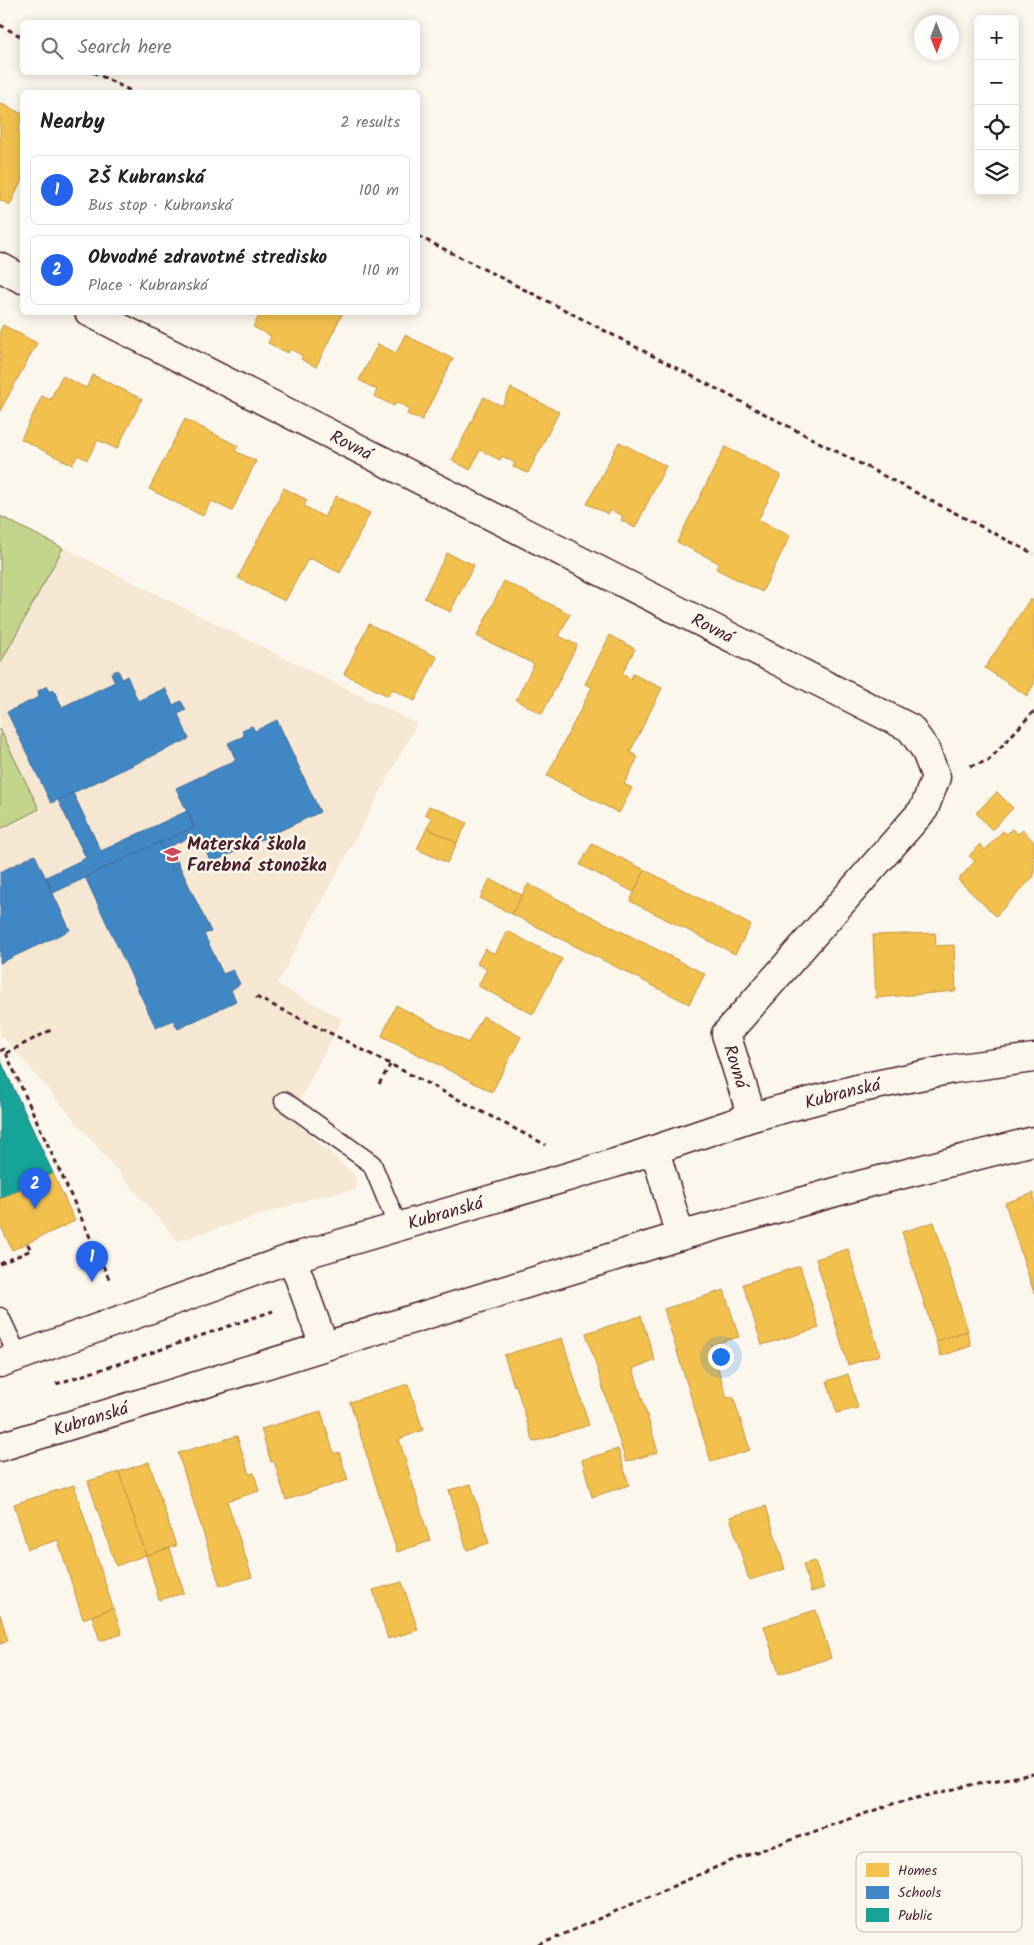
<!DOCTYPE html>
<meta charset="utf-8">
<style>
body{margin:0;font-family:Kalam,sans-serif;background:#f2f2f2;color:#222}
.controls{position:absolute;right:15px;top:15px;display:grid;overflow:hidden;border-radius:8px;box-shadow:0 2px 12px #0003}
.controls button{width:45px;height:45px;display:grid;place-items:center;padding:0;border:0;border-bottom:1px solid #e0e0e0;background:#fff;color:#222;font:25px sans-serif}
.compass{position:absolute;left:914px;top:15px;width:45px;height:45px;border-radius:50%;background:#fff;box-shadow:0 2px 12px #0003;rotate:179deg}
.you{position:absolute;left:720px;top:1356px;width:18px;height:18px;margin:-12px;border:4px solid #fff;border-radius:50%;background:#1a73e8;box-shadow:0 0 0 8px #1a73e833}
.badge{display:grid;place-items:center;width:32px;height:32px;border-radius:50%;background:#2563eb;color:#fff;font-size:16px;font-weight:700}
.pin{position:absolute;translate:-50% -41px;filter:drop-shadow(0 1px 2px #0008)}
.pin::after{content:'';position:absolute;top:26px;width:18px;height:15px;background:inherit;clip-path:polygon(0 0,100% 0,50% 100%)}
.list{margin:0;padding:0;list-style:none}
h2{display:flex;justify-content:space-between;align-items:center;height:65px;margin:0;padding:0 20px;font-size:21px}
h2 small{font-size:16px;font-weight:400;color:#767676}
.list li{display:grid;grid-template-columns:32px 1fr auto;gap:15px;align-items:center;box-sizing:border-box;height:70px;margin:0 10px 10px;padding:0 10px;border:1px solid #e0e0e0;border-radius:8px}
.list b{display:block;font-size:19px;white-space:nowrap}
.list p{margin:0;font-size:16px;white-space:nowrap;color:#767676}
.list em{font-size:16px;font-style:normal;color:#767676}
.icon{flex:none;width:28px;height:28px;fill:none;stroke:currentColor;stroke-width:2;stroke-linecap:round;stroke-linejoin:round}
.map{position:relative;flex:none;width:1034px;height:1945px;overflow:hidden}
.search{position:absolute;background:#fff;box-shadow:0 2px 12px #0003;left:20px;top:20px;width:400px;height:55px;display:flex;align-items:center;gap:12px;box-sizing:border-box;padding:0 18px;border-radius:8px;color:#767676;font-size:19px}
.panel{position:absolute;background:#fff;box-shadow:0 2px 12px #0003;left:20px;top:90px;width:400px;height:225px;border-radius:8px}
.map>svg:first-child{display:block}
.built{fill:#f5e7d2}
.green{fill:#c3d58a;stroke:#867a5a}
.homes{fill:#f2c14e;stroke:#c09044}
.schools{fill:#3f88c5;stroke:#426897}
.public{fill:#17a398;stroke:#267b77}
.lines{fill:none;stroke-linecap:round;stroke-linejoin:round}
.lane-casing{stroke:#4a1f2b;stroke-width:21}
.street-casing{stroke:#4a1f2b;stroke-width:31}
.secondary-casing{stroke:#4a1f2b;stroke-width:31}
.path{stroke:#4a1f2b;stroke-width:3;stroke-dasharray:5 4;stroke-linecap:butt}
.lane{stroke:#fbf7ec;stroke-width:18}
.street{stroke:#fbf7ec;stroke-width:28}
.secondary{stroke:#fbf7ec;stroke-width:28}
.labels{text-anchor:middle;stroke-width:5;stroke-linejoin:round;paint-order:stroke}
.street-label{font-size:18px;fill:#4a1f2b;stroke:#fbf7ec}
.poi-label{font-size:18px;font-weight:bold;fill:#4a1f2b;stroke:#fbf7ec;text-anchor:start}
.key{fill:#fbf7ec;stroke:#c6b6b2;stroke-width:1}
.key-label{font-size:14px;fill:#4a1f2b}
</style>
<div class="map">
<svg width="1034" height="1945" viewBox="0 0 1034 1945">
<rect width="100%" height="100%" fill="#fbf7ec"/>
<filter id="ink" filterUnits="userSpaceOnUse"><feTurbulence type="fractalNoise" baseFrequency=".02" numOctaves="2"/><feDisplacementMap in="SourceGraphic" scale="10" xChannelSelector="R" yChannelSelector="G"/><feConvolveMatrix kernelMatrix="1 2 1 2 8 2 1 2 1" color-interpolation-filters="sRGB"/></filter>
<g filter="url(#ink)">
<!-- built -->
<path class="built" d="M0 516 417 724 277 984 342 1019 290 1118 356 1176 355 1190 320 1196 178 1241 3 1037 0 1036Z"/>
<!-- green -->
<g class="green">
<path d="M0 516 63 548 0 664Z"/>
<path d="M0 729 39 809 0 829Z"/>
</g>
<!-- homes -->
<g class="homes">
<path d="M0 103 22 114V120L18 131 22 133V180L10 205 0 200Z"/>
<path d="M261 312H343L316 367 301 359 303 356 290 349 288 353 268 343 271 336 253 327Z"/>
<path d="M3 325 37 343 0 411V331Z"/>
<path d="M405 335 453 359 422 420 407 414 409 409 396 402 394 406 374 396 377 390 359 380 378 344 396 353Z"/>
<path d="M93 375 142 399 117 449 98 440 87 460 78 455 72 465 21 439 42 396 50 400 62 376 86 388Z"/>
<path d="M511 388 559 412 528 473 513 467 515 463 502 456 500 460 480 450 470 470 452 460 484 397 502 406Z"/>
<path d="M185 419 238 446 235 451 256 461 232 511 211 501 203 516 149 489Z"/>
<path d="M619 442 666 466 635 528 621 520 623 516 610 510 608 514 587 504Z"/>
<path d="M725 447 781 475 758 520 790 536 762 592 716 569 719 563 677 542Z"/>
<path d="M284 488 307 500 304 506 324 517 336 496 370 513 340 573 310 558 309 560 308 559 285 601 238 578Z"/>
<path d="M447 553 474 565 450 612 424 598Z"/>
<path d="M504 581 570 614 559 636 577 645 542 714 516 700 534 664 477 636Z"/>
<path d="M1030 599 1034 601V684L1027 696 985 668Z"/>
<path d="M369 624 437 657 415 701 392 689 388 696 344 674Z"/>
<path d="M610 635 635 649 622 674 631 679 633 674 662 688 630 752 638 757 624 784 632 788 619 813 547 776 592 687 585 684Z"/>
<path d="M997 792 1013 808 992 830 976 813Z"/>
<path d="M429 806 436 809 437 808 467 823 457 843 427 828 432 818 425 814Z"/>
<path d="M427 828 457 843 447 863 417 849Z"/>
<path d="M1012 829 1018 834 1023 830 1034 842V856L1032 858 1034 860V876L996 916 958 880 975 861 969 856 980 844 985 850 1003 831 1007 834Z"/>
<path d="M592 844 645 870 634 892 580 865Z"/>
<path d="M645 870 751 925 735 954 630 901Z"/>
<path d="M490 879 522 895 512 914 480 898Z"/>
<path d="M528 884 705 974 689 1004 512 914Z"/>
<path d="M507 931 562 959 533 1014 478 986 487 969 477 964 485 949 495 954Z"/>
<path d="M935 933 936 946 954 945 956 991 876 998 873 935Z"/>
<path d="M396 1005 468 1043 483 1016 521 1037 492 1092 382 1036Z"/>
<path d="M53 1173 75 1221 12 1250 0 1224V1198Z"/>
<path d="M1034 1193V1293L1005 1203Z"/>
<path d="M934 1222 968 1331 936 1341 902 1232Z"/>
<path d="M848 1249 880 1355 848 1365 816 1259Z"/>
<path d="M800 1266 819 1328 762 1345 743 1284Z"/>
<path d="M724 1290 739 1337 711 1345 727 1398 733 1396 750 1450 711 1462 664 1309Z"/>
<path d="M641 1316 655 1361 633 1368 658 1452 626 1462 586 1333Z"/>
<path d="M967 1331 971 1346 941 1356 936 1341Z"/>
<path d="M562 1338 589 1425 533 1442 516 1385 514 1386 504 1355Z"/>
<path d="M848 1374 858 1408 837 1413 827 1381Z"/>
<path d="M408 1384 423 1430 399 1439 430 1541 397 1552 350 1402Z"/>
<path d="M321 1411 334 1454 339 1452 348 1480 286 1500 274 1461 271 1462 261 1429Z"/>
<path d="M237 1436 249 1474 254 1473 259 1491 227 1501 252 1577 220 1586 178 1453Z"/>
<path d="M618 1449 629 1485 592 1497 582 1460Z"/>
<path d="M149 1462 176 1546 146 1555 119 1472Z"/>
<path d="M119 1472 146 1555 116 1566 88 1481Z"/>
<path d="M471 1484 489 1543 467 1550 449 1490Z"/>
<path d="M74 1485 113 1608 83 1619 58 1540 28 1549 14 1504Z"/>
<path d="M766 1506 785 1569 749 1580 730 1517Z"/>
<path d="M170 1548 184 1593 159 1600 146 1555Z"/>
<path d="M815 1561 824 1588 811 1592 803 1564Z"/>
<path d="M402 1582 418 1630 388 1639 373 1590Z"/>
<path d="M113 1608 122 1634 100 1641 92 1616Z"/>
<path d="M816 1610 831 1658 779 1674 764 1626Z"/>
<path d="M0 1614 8 1641 0 1644Z"/>
</g>
<!-- schools -->
<g class="schools">
<path d="M118 670 122 679 127 676 138 701 165 688 173 705 181 701 186 710 178 714 189 739 51 803 7 712 39 697 38 691 47 686 49 692 54 690 62 707 115 682 111 673Z"/>
<path d="M277 720 320 812 211 863 203 845 195 848 191 837 170 846 180 867 173 870 160 842 194 827 176 788 236 760 228 743 244 736 242 730 252 726 255 731Z"/>
<path d="M73 793 101 851 187 811 194 827 53 893 46 877 86 858 58 800Z"/>
<path d="M160 842 173 870 180 867 211 932 204 934 223 974 233 970 240 984 231 990 236 1001 178 1029 173 1020 156 1028 85 877Z"/>
<path d="M35 855 70 930 0 963V872Z"/>
</g>
<!-- public -->
<path class="public" d="M0 1059 53 1173 0 1198Z"/>
<g class="lines">
<defs>
<g id="lane">
<path d="M284 1101 372 1164 398 1227"/>
<path d="M0 1317 18 1356"/>
</g>
<g id="street">
<path d="M0 267 22 279"/>
<path id="s1" d="M89 312 910 728 925 749 936 777 924 809 726 1034 752 1117"/>
<path d="M655 1150 680 1236"/>
<path d="M292 1258 324 1346"/>
<path id="s2" d="M0 1447 680 1236 864 1184 1034 1141"/>
</g>
<g id="secondary">
<path id="s3" d="M0 1363 292 1258 615 1163 752 1117 857 1089 952 1069 1034 1058"/>
</g>
</defs>
<!-- lane casing -->
<use href="#lane" class="lane-casing"/>
<!-- street casing -->
<use href="#street" class="street-casing"/>
<!-- secondary casing -->
<use href="#secondary" class="secondary-casing"/>
<!-- path -->
<g class="path">
<path d="M0 25 22 37"/>
<path d="M93 72 133 92"/>
<path d="M418 236 561 308 1034 554"/>
<path d="M970 766 988 761 1034 711"/>
<path d="M256 997 334 1035 546 1145"/>
<path d="M0 1051 4 1049 110 1281"/>
<path d="M6 1053 53 1029"/>
<path d="M379 1084 390 1065"/>
<path d="M0 1264 31 1250 27 1243"/>
<path d="M56 1384 130 1360 273 1311"/>
<path d="M539 1945 728 1862 892 1804 979 1783 1034 1774"/>
</g>
<!-- lane -->
<use href="#lane" class="lane"/>
<!-- street -->
<use href="#street" class="street"/>
<!-- secondary -->
<use href="#secondary" class="secondary"/>
</g>
</g>
<!-- icons -->
<defs>
<symbol id="school-bare" viewBox="-9 -9 18 18"><path d="M0-5L7-2L0 1L-7-2ZM-4 1L0 2.5L4 1V4Q0 6-4 4Z" fill="#d1495b" stroke="#fbf7ec" stroke-width="2.5" paint-order="stroke"/></symbol>
</defs>
<g fill-rule="evenodd">
<use href="#school-bare" x="160" y="842" width="25" height="25"/>
</g>
<g class="labels">
<!-- street labels -->
<g class="street-label">
<text dy="6" stroke="none"><textPath href="#s1" startOffset="294">Rovná</textPath></text>
<text dy="6" stroke="none"><textPath href="#s1" startOffset="699">Rovná</textPath></text>
<text dy="6" stroke="none"><textPath href="#s1" startOffset="1344">Rovná</textPath></text>
<text dy="6" stroke="none"><textPath href="#s3" startOffset="885">Kubranská</textPath></text>
<text dy="6" stroke="none"><textPath href="#s3" startOffset="470">Kubranská</textPath></text>
<text dy="6" stroke="none"><textPath href="#s2" startOffset="95">Kubranská</textPath></text>
</g>
<!-- poi labels -->
<g class="poi-label">
<text x="187" y="850">Materská škola<tspan x="187" dy="21">Farebná stonožka</tspan></text>
</g>
</g>
<!-- legend -->
<rect x="856" y="1852" width="166" height="80" rx="8" class="key"/>
<rect x="866" y="1863" width="23" height="14" fill="#f2c14e"/>
<rect x="866" y="1886" width="23" height="13" fill="#3f88c5"/>
<rect x="866" y="1908" width="23" height="14" fill="#17a398"/>
<g class="key-label">
<text x="898" y="1875">Homes</text>
<text x="898" y="1897">Schools</text>
<text x="898" y="1920">Public</text>
</g>
</svg>
<div class="controls">
<button>+</button>
<button>−</button>
<button><svg class="icon" aria-label="locate" viewBox="0 0 24 24"><circle cx="12" cy="12" r="6"/><path d="M12 2v4M12 18v4M2 12h4M18 12h4"/></svg></button>
<button><svg class="icon" aria-label="layers" viewBox="0 0 24 24"><path d="M12 4l9 5-9 5-9-5zM3 14l9 5 9-5"/></svg></button>
</div>
<svg class="compass" viewBox="-18 -18 36 36"><path d="M0-13l5 13h-10z" fill="#e53935"/><path d="M0 13l5-13h-10z" fill="#767676"/></svg>
<div class="you"></div>
<div class="pin badge" style="left:92px;top:1282px">1</div>
<div class="pin badge" style="left:35px;top:1209px">2</div>
<div class="search"><svg class="icon" aria-label="search" viewBox="0 0 24 24"><circle cx="10" cy="10" r="6"/><path d="M15 15l6 6"/></svg>Search here</div>
<section class="panel">
<h2>Nearby<small>2 results</small></h2>
<ul class="list">
<li><span class="badge">1</span><div><b>ZŠ Kubranská</b><p>Bus stop · Kubranská</p></div><em>100 m</em></li>
<li><span class="badge">2</span><div><b>Obvodné zdravotné stredisko</b><p>Place · Kubranská</p></div><em>110 m</em></li>
</ul>
</section>
</div>
